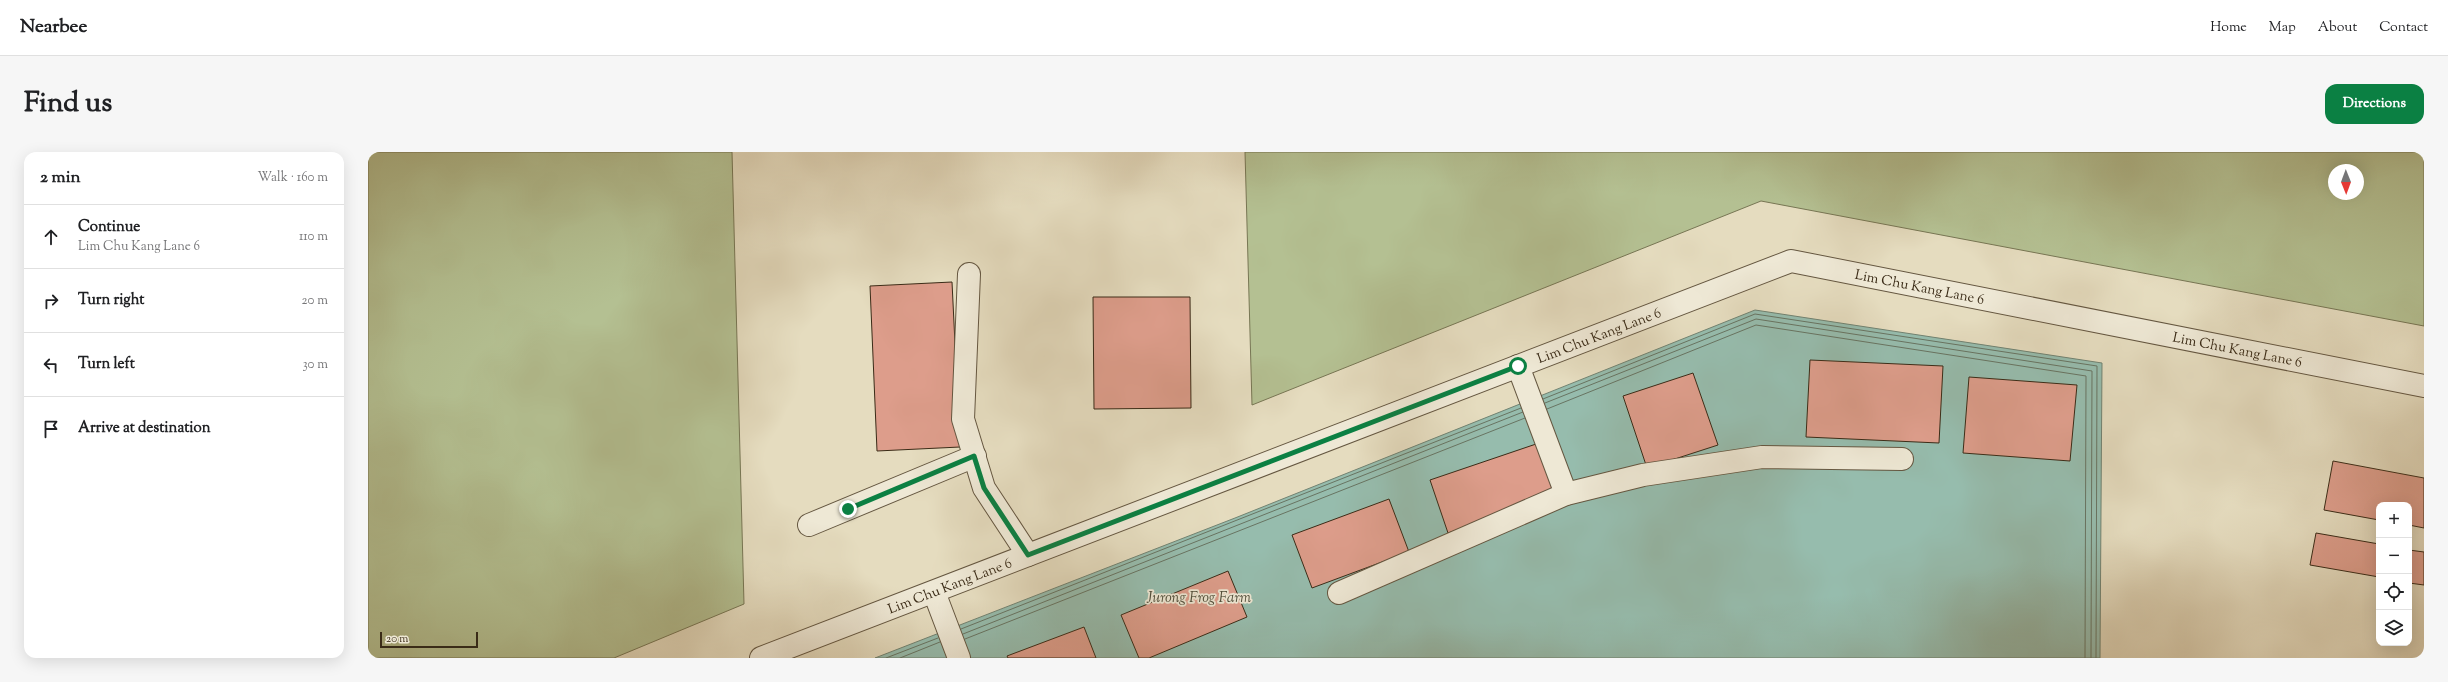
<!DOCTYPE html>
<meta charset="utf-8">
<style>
body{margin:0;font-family:"Sorts Mill Goudy",serif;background:#f6f6f6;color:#202124}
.controls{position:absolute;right:12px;bottom:12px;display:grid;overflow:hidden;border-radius:8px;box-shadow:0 4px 16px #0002}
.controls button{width:36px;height:36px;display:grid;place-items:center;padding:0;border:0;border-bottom:1px solid #e0e0e0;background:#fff;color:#202124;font:20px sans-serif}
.compass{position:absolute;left:1960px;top:12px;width:36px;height:36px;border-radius:50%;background:#fff;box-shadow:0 4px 16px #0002;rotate:179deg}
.scale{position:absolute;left:12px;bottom:10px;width:98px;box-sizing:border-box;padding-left:4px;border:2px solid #3a2b17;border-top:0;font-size:11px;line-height:14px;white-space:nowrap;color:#3a2b17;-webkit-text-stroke:3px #eee8d5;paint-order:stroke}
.stop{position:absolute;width:12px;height:12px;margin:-9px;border:3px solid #0b8043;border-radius:50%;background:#fff}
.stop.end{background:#0b8043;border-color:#fff;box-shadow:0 1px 4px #0008}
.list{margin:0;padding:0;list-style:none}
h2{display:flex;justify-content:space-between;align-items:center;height:52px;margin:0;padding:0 16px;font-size:17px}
h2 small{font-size:13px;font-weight:400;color:#757577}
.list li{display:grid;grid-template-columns:26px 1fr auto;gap:12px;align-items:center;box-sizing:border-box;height:64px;padding:0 16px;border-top:1px solid #e0e0e0}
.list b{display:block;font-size:15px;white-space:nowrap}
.list p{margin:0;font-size:13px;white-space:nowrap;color:#757577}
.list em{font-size:13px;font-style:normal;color:#757577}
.icon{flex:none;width:22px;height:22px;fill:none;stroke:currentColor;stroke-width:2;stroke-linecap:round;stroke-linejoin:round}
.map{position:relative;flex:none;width:2056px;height:506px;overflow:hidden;border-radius:12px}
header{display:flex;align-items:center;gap:24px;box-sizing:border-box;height:56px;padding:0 20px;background:#fff;border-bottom:1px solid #e0e0e0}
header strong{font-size:19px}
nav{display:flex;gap:22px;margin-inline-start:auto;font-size:14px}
.intro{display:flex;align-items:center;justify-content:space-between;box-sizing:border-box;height:96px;padding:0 24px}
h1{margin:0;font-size:28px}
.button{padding:10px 18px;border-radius:12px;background:#0b8043;color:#fff;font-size:14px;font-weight:700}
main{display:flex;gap:24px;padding:0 24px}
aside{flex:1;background:#fff;border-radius:12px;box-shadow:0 4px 16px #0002}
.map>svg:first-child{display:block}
.green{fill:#b4c092;stroke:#777654;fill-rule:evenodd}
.water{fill:#96bcad;stroke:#718271}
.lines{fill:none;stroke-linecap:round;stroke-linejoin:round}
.shore{stroke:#687462;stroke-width:1}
.building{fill:#dd9d8b;stroke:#3a2b17}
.minor-casing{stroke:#655741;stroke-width:24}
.minor{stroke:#eee8d5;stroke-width:22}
.route{stroke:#0b8043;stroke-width:5}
.labels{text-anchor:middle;stroke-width:3.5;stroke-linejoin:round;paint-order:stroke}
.street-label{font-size:14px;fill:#3a2b17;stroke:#eee8d5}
.water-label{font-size:15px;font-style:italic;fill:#514f3c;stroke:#eee8d5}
</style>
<header>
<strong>Nearbee</strong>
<nav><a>Home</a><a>Map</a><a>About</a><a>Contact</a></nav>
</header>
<div class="intro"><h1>Find us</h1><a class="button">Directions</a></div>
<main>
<aside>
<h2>2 min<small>Walk · 160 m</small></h2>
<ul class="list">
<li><svg class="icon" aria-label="ahead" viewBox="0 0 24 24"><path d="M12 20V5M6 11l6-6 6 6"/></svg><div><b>Continue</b><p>Lim Chu Kang Lane 6</p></div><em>110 m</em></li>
<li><svg class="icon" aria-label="right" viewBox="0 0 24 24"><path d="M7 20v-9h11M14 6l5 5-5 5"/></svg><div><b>Turn right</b></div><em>20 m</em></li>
<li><svg class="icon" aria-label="left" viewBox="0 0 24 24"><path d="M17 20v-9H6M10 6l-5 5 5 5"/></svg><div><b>Turn left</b></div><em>30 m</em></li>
<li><svg class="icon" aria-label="arrive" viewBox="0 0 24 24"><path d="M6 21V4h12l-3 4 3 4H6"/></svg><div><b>Arrive at destination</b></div></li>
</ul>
</aside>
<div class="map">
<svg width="2056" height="506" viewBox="0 0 2056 506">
<rect width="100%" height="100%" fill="#e5dcbf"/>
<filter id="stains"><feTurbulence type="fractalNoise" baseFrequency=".005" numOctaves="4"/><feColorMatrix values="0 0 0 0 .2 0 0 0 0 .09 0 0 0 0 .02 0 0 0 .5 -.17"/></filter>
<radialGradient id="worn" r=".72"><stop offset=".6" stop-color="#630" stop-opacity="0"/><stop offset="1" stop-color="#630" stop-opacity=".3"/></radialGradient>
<!-- green -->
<g class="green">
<path d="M0 0H364L376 452 246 506H0Z"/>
<path d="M877 0H2056V174L1393 49 884 253ZM1966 18H1990V42H1966Z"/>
</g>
<!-- water -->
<path class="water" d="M1387 158 1734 211 1732 506H507L867 366Z"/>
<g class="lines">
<!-- shore -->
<g class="shore">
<path d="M1175 247 1387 162 1729 214 1728 506"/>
<path d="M1177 251 1388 167 1724 219 1723 506"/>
<path d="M1179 257 1388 173 1718 224 1717 506"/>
<path d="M593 477 1153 256"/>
<path d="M595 482 1155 260"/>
<path d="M597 487 1157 266"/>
<path d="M518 506 570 486"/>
<path d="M532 506 572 490"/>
</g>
</g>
<!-- building -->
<g class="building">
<path d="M584 130 592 295 509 299 502 134Z"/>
<path d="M725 145H822L823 256 726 257Z"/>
<path d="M1442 208 1575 214 1571 291 1438 285Z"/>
<path d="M1325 221 1350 293 1279 316 1255 244Z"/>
<path d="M1601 225 1709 233 1702 309 1595 301Z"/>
<path d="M1174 290 1192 342 1080 381 1062 328Z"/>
<path d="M1965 309 2056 326V376L2041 373V353H2011V368L1956 358Z"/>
<path d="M1021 347 1041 400 944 436 924 383Z"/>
<path d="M1948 381 2011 392V425L1942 413Z"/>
<path d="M2041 398 2056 400V433L2041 431Z"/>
<path d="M860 419 879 465 781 506H771L753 463Z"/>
<path d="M716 475 728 506H640L639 504Z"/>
</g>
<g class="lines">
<defs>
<g id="minor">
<path d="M601 122 595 267 616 336 660 403"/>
<path d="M1150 214 1198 342"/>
<path d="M441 373 607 304"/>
<path d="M566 440 591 506"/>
<path d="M971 441 1198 342 1275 323 1394 305 1534 307"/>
<path id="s1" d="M393 506 1423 109 2056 234"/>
</g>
</defs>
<!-- minor casing -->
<use href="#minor" class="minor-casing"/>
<!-- minor -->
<use href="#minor" class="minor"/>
</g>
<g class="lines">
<!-- route -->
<path class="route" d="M480 357 606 304 616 336 660 403 1150 214"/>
</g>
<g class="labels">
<!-- street labels -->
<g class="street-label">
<text dy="5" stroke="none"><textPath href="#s1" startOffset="1235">Lim Chu Kang Lane 6</textPath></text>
<text dy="5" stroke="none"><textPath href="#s1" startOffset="898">Lim Chu Kang Lane 6</textPath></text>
<text dy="5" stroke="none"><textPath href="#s1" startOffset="1559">Lim Chu Kang Lane 6</textPath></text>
<text dy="5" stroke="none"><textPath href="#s1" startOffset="202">Lim Chu Kang Lane 6</textPath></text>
</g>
<!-- water labels -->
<g class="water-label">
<text x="831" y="450">Jurong Frog Farm</text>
</g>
</g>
<rect width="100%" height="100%" filter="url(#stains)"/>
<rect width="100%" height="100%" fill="url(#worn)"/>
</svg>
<div class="controls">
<button>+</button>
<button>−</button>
<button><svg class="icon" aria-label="locate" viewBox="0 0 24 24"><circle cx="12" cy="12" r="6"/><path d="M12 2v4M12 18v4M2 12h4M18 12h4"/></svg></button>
<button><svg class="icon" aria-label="layers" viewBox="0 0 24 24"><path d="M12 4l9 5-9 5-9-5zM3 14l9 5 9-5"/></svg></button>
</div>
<svg class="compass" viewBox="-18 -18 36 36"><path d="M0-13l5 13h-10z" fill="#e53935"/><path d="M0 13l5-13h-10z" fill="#757577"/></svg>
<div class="scale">20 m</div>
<div class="stop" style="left:1150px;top:214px"></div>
<div class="stop end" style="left:480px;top:357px"></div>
</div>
</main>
